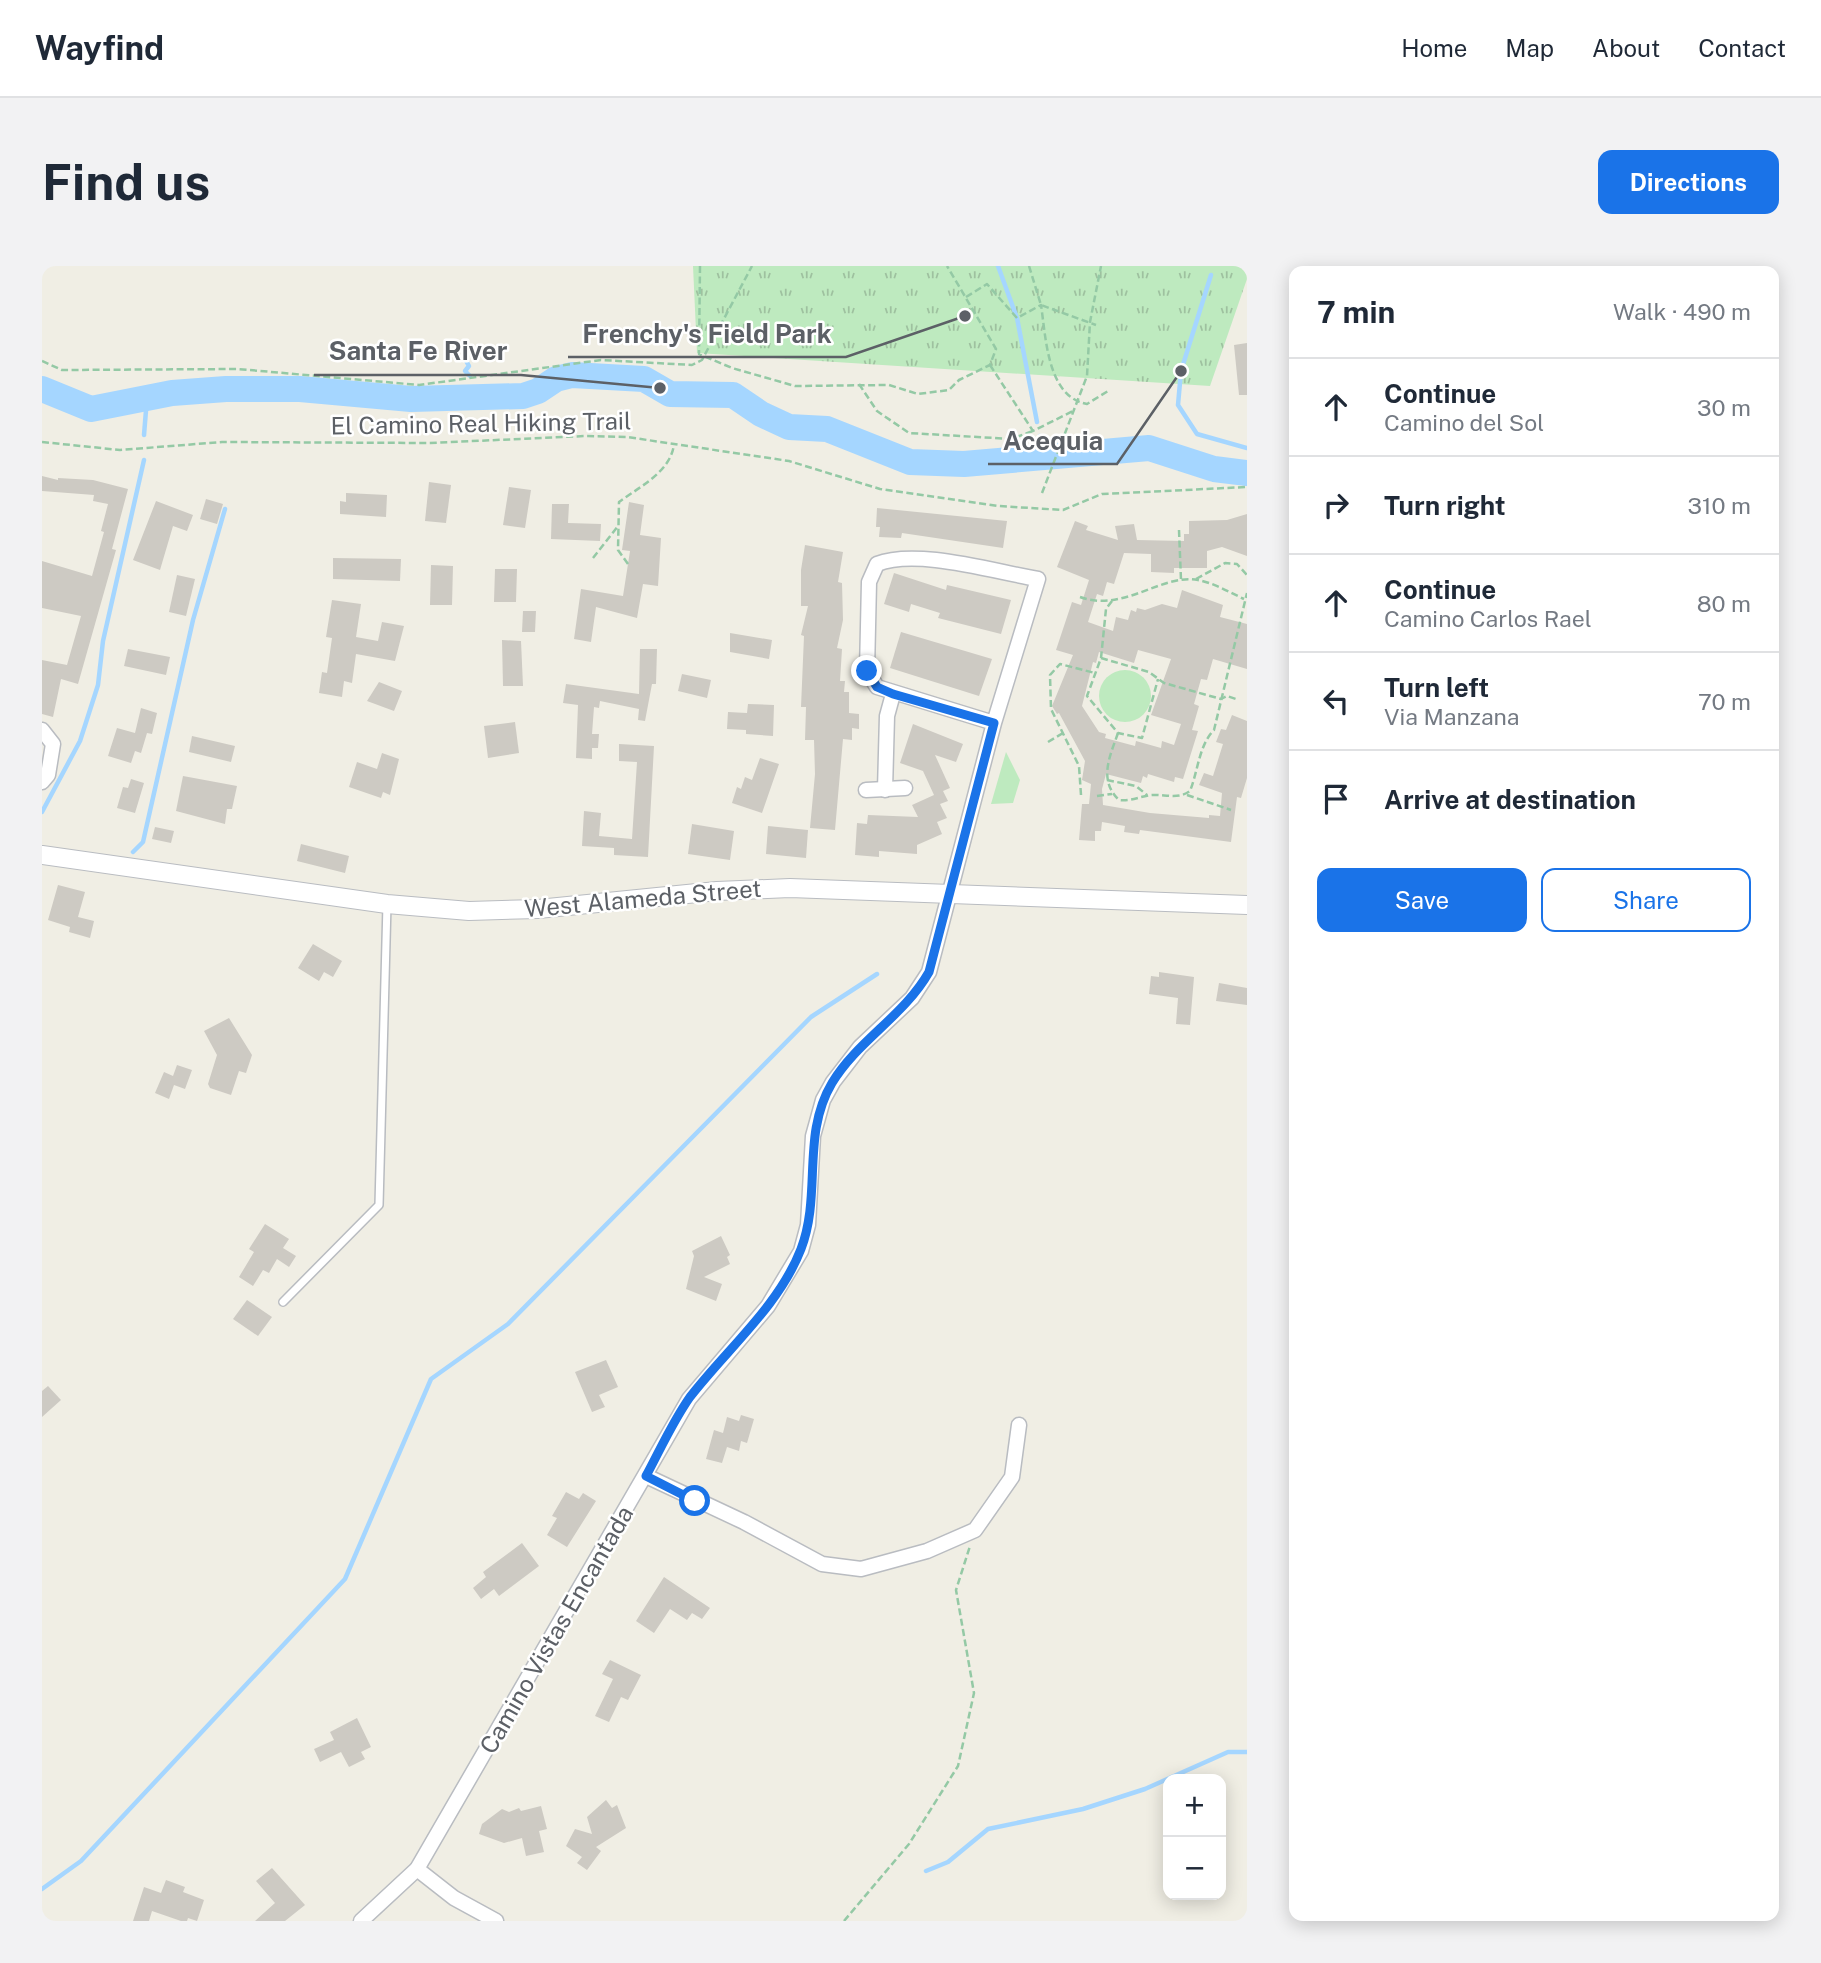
<!DOCTYPE html>
<meta charset="utf-8">
<style>
body{margin:0;font-family:"Public Sans",sans-serif;background:#f2f2f3;color:#1f2937}
.controls{position:absolute;right:21px;bottom:21px;display:grid;overflow:hidden;border-radius:14px;box-shadow:0 4px 18px #0003}
.controls button{width:63px;height:63px;display:grid;place-items:center;padding:0;border:0;border-bottom:2px solid #e0e1e3;background:#fff;color:#1f2937;font:35px sans-serif}
.stop{position:absolute;width:21px;height:21px;margin:-16px;border:5px solid #1a73e8;border-radius:50%;background:#fff}
.stop.end{background:#1a73e8;border-color:#fff;box-shadow:0 2px 7px #0008}
.list{margin:0;padding:0;list-style:none}
h2{display:flex;justify-content:space-between;align-items:center;height:91px;margin:0;padding:0 28px;font-size:30px}
h2 small{font-size:23px;font-weight:400;color:#747a83}
.list li{display:grid;grid-template-columns:46px 1fr auto;gap:21px;align-items:center;box-sizing:border-box;height:98px;padding:0 28px;border-top:2px solid #e0e1e3}
.list b{display:block;font-size:26px;white-space:nowrap}
.list p{margin:0;font-size:23px;white-space:nowrap;color:#747a83}
.list em{font-size:23px;font-style:normal;color:#747a83}
.actions{display:flex;gap:14px;padding:21px 28px}
.actions a{flex:1;padding:16px 0;border:2px solid #1a73e8;border-radius:14px;text-align:center;font-size:24px;color:#1a73e8}
.actions .main{background:#1a73e8;color:#fff}
.icon{flex:none;width:38px;height:38px;fill:none;stroke:currentColor;stroke-width:2;stroke-linecap:round;stroke-linejoin:round}
.map{position:relative;flex:none;width:1205px;height:1655px;overflow:hidden;border-radius:14px}
header{display:flex;align-items:center;gap:42px;box-sizing:border-box;height:98px;padding:0 35px;background:#fff;border-bottom:2px solid #e0e1e3}
header strong{font-size:33px}
nav{display:flex;gap:38px;margin-inline-start:auto;font-size:24px}
.intro{display:flex;align-items:center;justify-content:space-between;box-sizing:border-box;height:168px;padding:0 42px}
h1{margin:0;font-size:49px}
.button{padding:18px 32px;border-radius:14px;background:#1a73e8;color:#fff;font-size:24px;font-weight:700}
main{display:flex;gap:42px;padding:0 42px}
aside{flex:1;background:#fff;border-radius:14px;box-shadow:0 4px 18px #0003}
.map>svg:first-child{display:block}
.grass{fill:#beeabf}
.park{fill:url(#park-tufts)}
.lines{fill:none;stroke-linecap:round;stroke-linejoin:round}
.stream{stroke:#a5d6ff;stroke-width:4.5}
.river{stroke:#a5d6ff;stroke-width:26}
.building{fill:#cdcac3;fill-rule:evenodd}
.service-casing{stroke:#b9bcc1;stroke-width:10}
.minor-casing{stroke:#b9bcc1;stroke-width:17}
.tertiary-casing{stroke:#b9bcc1;stroke-width:20}
.path{stroke:#94c9a5;stroke-width:2.5;stroke-dasharray:7 3.5;stroke-linecap:butt}
.service{stroke:#fff;stroke-width:7}
.minor{stroke:#fff;stroke-width:14}
.tertiary{stroke:#fff;stroke-width:18}
.route{stroke:#1a73e8;stroke-width:9}
.labels{text-anchor:middle;stroke-width:5;stroke-linejoin:round;paint-order:stroke}
.street-label{font-size:24px;fill:#5c6066;stroke:#fff}
.leader{fill:none;stroke:#5c6066;stroke-width:2.5}
.callout-dot{fill:#5c6066;stroke:#fff;stroke-width:2.5}
.callout-label{font-size:26px;text-anchor:middle;font-weight:bold;fill:#5c6066;stroke:#fff;stroke-width:5;stroke-linejoin:round;paint-order:stroke}
</style>
<header>
<strong>Wayfind</strong>
<nav><a>Home</a><a>Map</a><a>About</a><a>Contact</a></nav>
</header>
<div class="intro"><h1>Find us</h1><a class="button">Directions</a></div>
<main>
<div class="map">
<svg width="1205" height="1655" viewBox="0 0 1205 1655">
<defs>
<pattern id="park-tufts" width="24" height="20" patternUnits="userSpaceOnUse" patternTransform="scale(1.75)"><rect width="24" height="20" fill="#beeabf"/><path d="M3 7l-1-3M5 7V3M7 7l1-3M15 17l-1-3M17 17v-4M19 17l1-3" fill="none" stroke="#9ec19f"/></pattern>
</defs>
<rect width="100%" height="100%" fill="#f0eee4"/>
<!-- grass -->
<g class="grass">
<circle cx="1083" cy="430" r="26"/>
<path d="M964 486 978 514 971 537 949 538Z"/>
</g>
<!-- park -->
<path class="park" d="M651 0H1205V13L1168 120 655 87Z"/>
<g class="lines">
<!-- stream -->
<g class="stream">
<path d="M956 0 975 52 995 156"/>
<path d="M1169 9 1139 105 1136 139 1155 168 1205 182"/>
<path d="M423 93 427 100 423 105 428 110"/>
<path d="M102 169 105 132"/>
<path d="M998 170 1000 191"/>
<path d="M0 546 38 475 56 419 61 375 102 194"/>
<path d="M91 586 101 576 151 354 183 243"/>
<path d="M884 1605 906 1596 946 1563 1041 1543 1103 1523 1186 1486H1205"/>
<path d="M0 1623 39 1595 303 1313 389 1113 466 1058 769 751 835 708"/>
</g>
<!-- river -->
<path class="river" d="M0 123 49 143 130 127 184 123H258L369 133 481 130 496 125 514 113 530 109 602 113 628 128 691 129 719 148 747 161 785 163 868 196 922 198 1107 182 1172 203 1205 207"/>
</g>
<!-- building -->
<g class="building">
<path d="M1205 77V129H1197L1192 79Z"/>
<path d="M0 210 16 214V212L51 214 86 223 70 283 74 284 36 418 19 413 11 451 0 448V394L25 399 39 350 0 342V295L50 310 62 266 59 265 66 238 51 235 52 229 0 225Z"/>
<path d="M387 216 409 219 404 257 383 255Z"/>
<path d="M467 221 489 224 483 262 461 259Z"/>
<path d="M304 227 345 229 344 251 298 248V235L304 236Z"/>
<path d="M164 233 181 238 175 258 158 253Z"/>
<path d="M114 235 151 249 145 265 131 260 118 304 91 294Z"/>
<path d="M587 236 602 239 598 269 619 272 616 320 601 318 595 352 554 341 549 376 532 373 539 323 581 330 588 285 580 284Z"/>
<path d="M510 238H527L526 257 559 258 558 275 509 273Z"/>
<path d="M835 242 965 255 961 282 860 267 859 272 837 271 838 261H834Z"/>
<path d="M1205 248V290L1180 281 1165 285V302H1132V307L1109 306V288L1082 287 1072 318 1065 316 1061 330 1055 328 1046 356 1071 365 1074 351 1086 354 1089 344 1094 346 1095 342 1103 344 1120 338 1135 342 1140 324 1181 339 1178 351 1205 358V403L1171 393 1165 414 1159 413 1152 438 1157 440 1150 464 1156 465 1141 513 1133 511 1132 516 1106 508 1105 512 1101 510 1099 517 1064 508 1060 523 1061 539 1108 547 1167 552V549L1178 550 1180 527 1157 519 1162 507 1171 510 1181 478 1174 476 1179 463 1184 464 1190 449 1205 455V512L1199 532 1195 531 1189 576 1098 564 1097 568 1082 566 1083 560 1060 556 1059 565H1053V575L1037 574 1040 538H1047L1049 518 1040 514 1043 495 1017 447 1015 448 1010 440 1031 389 1014 384 1030 336 1039 339 1047 314 1015 301 1033 255 1046 260 1044 264 1076 274 1073 260 1092 258 1095 274 1142 275V268H1147V255L1185 254ZM1096 384 1129 393 1109 449 1139 458 1132 479 1120 475 1119 482 1094 475 1093 480 1063 472 1064 468 1057 466 1040 440 1051 396 1054 397 1057 386 1092 397Z"/>
<path d="M763 279 801 286 796 316 800 317 801 354 795 382 800 383 798 415H803L802 426H807V447L817 448V463L810 462V474L801 473 793 564 768 562 773 508 772 474H763L764 441H759L762 370 759 369 766 340H759V304Z"/>
<path d="M291 292 359 293 358 315 291 313Z"/>
<path d="M389 299 411 300 410 339H388Z"/>
<path d="M453 303H475L474 336H452Z"/>
<path d="M852 307 904 324 905 319 969 334 959 368 896 352 898 347 869 338 867 346 842 338Z"/>
<path d="M135 309 153 313 144 350 127 346Z"/>
<path d="M290 334 319 338 314 371 336 375 340 356 362 360 353 395 314 388 310 417 302 415 300 431 277 427 280 406 285 407 290 372 284 371Z"/>
<path d="M481 345H494L493 366H480Z"/>
<path d="M859 366 950 393 937 430 848 402Z"/>
<path d="M688 367 730 374 727 393 688 386Z"/>
<path d="M460 374 479 375 481 420H461Z"/>
<path d="M86 383 128 391 124 409 82 400Z"/>
<path d="M598 383H615L614 418H610L603 455 596 454 597 443 558 435 557 442 552 441 550 468H557L556 482H550V493L534 492 536 439 521 437 524 418 597 428Z"/>
<path d="M640 408 669 414 665 432 636 425Z"/>
<path d="M337 416 360 425 352 445 325 435Z"/>
<path d="M706 438 732 439 731 470 704 468V464L685 463 686 446 705 447Z"/>
<path d="M99 442 115 447 110 468 105 467 99 487 93 485 89 497 66 490 75 462 93 467Z"/>
<path d="M473 456 477 487 446 492 442 460Z"/>
<path d="M871 458 921 478 914 496 893 489 908 522 901 525 906 535 898 538 905 552 895 556 900 568 875 579V588L837 585V591L813 589 815 557 825 558 826 549 876 551 870 539 892 529 881 505 858 497Z"/>
<path d="M150 470 193 480 189 496 147 486Z"/>
<path d="M577 478 612 480 606 591 572 589V582L540 580 542 545 559 547 557 570 590 573 595 496 577 495Z"/>
<path d="M340 487 357 493 348 529 341 526 339 532 307 521 315 496 335 503Z"/>
<path d="M718 492 737 498 720 547 690 537 695 521 699 523 703 511 710 514Z"/>
<path d="M141 510 195 520 190 543H185L183 558 134 545Z"/>
<path d="M89 513 102 517 93 547 75 542 81 521 86 522Z"/>
<path d="M650 558 692 565 688 594 646 588Z"/>
<path d="M726 560 766 564 764 592 724 588Z"/>
<path d="M113 561 132 565 129 577 110 573Z"/>
<path d="M259 578 307 590 303 607 255 595Z"/>
<path d="M16 619 43 626 36 651 52 655 48 672 27 666 28 661 6 654Z"/>
<path d="M271 678 300 695 291 711 282 706 277 715 256 702Z"/>
<path d="M1117 706 1152 711 1148 759 1134 758 1136 732 1107 728 1109 710 1117 711Z"/>
<path d="M1177 717 1205 722V739L1174 735Z"/>
<path d="M187 752 210 789 204 807 197 805 189 829 168 822 166 818 175 789 162 765Z"/>
<path d="M135 799 150 804 143 823 132 819 127 833 113 827 122 806 131 810Z"/>
<path d="M223 958 247 973 241 982 254 990 247 1001 235 993 227 1007 221 1004 211 1020 197 1011 212 986 207 983Z"/>
<path d="M679 970 688 989 685 991 688 998 662 1011 680 1018 674 1035 644 1023 652 990 650 985Z"/>
<path d="M205 1034 230 1051 216 1070 191 1053Z"/>
<path d="M564 1094 576 1121 557 1129 563 1141 550 1146 533 1106Z"/>
<path d="M6 1120 19 1134 0 1151V1125Z"/>
<path d="M699 1149 712 1153 705 1177 699 1175 697 1185 685 1181 680 1197 664 1193 672 1164 681 1167 685 1151 697 1155Z"/>
<path d="M524 1226 537 1233 541 1227 554 1235 525 1281 505 1269 515 1252 510 1250Z"/>
<path d="M480 1277 497 1300 457 1330 452 1323 439 1333 431 1322 444 1311 441 1306Z"/>
<path d="M622 1311 668 1342 660 1353 650 1347 645 1354 628 1343 612 1367 594 1355Z"/>
<path d="M568 1394 599 1409 586 1434 579 1431 567 1456 553 1450 571 1413 560 1408Z"/>
<path d="M315 1452 329 1481 319 1486 323 1493 307 1501 299 1486 278 1496 272 1483 292 1474 288 1466Z"/>
<path d="M564 1534 570 1542 575 1539 584 1562 554 1581 559 1585 545 1604 535 1597 540 1591 524 1580 533 1563 550 1568 545 1551Z"/>
<path d="M499 1540 505 1563 497 1565 502 1586 484 1590 480 1572 462 1577 437 1568 440 1558 460 1543 467 1546 477 1542 479 1545Z"/>
<path d="M230 1602 263 1639 243 1655H213L233 1637 214 1615Z"/>
<path d="M124 1614 143 1621 141 1626 162 1634 155 1655 146 1652 145 1655H139L110 1645 107 1655H91L102 1621 119 1627Z"/>
</g>
<g class="lines">
<defs>
<path id="service" d="M241 1036 337 939 345 638"/>
<g id="minor">
<path d="M0 464 11 478 6 509 0 516"/>
<path d="M824 524 863 522"/>
<path d="M843 524 845 450 851 428"/>
<path d="M604 1210 702 1256 780 1298 819 1303 885 1285 933 1264 970 1211 977 1159"/>
<path d="M375 1603 412 1632 454 1655"/>
<path d="M319 1655 375 1603 647 1133 726 1040 759 985 766 959 771 870 781 834 791 816 818 781 870 732 887 706 952 457 996 313C953 306 875 282 835 298L827 316 825 405 835 421 952 457"/>
</g>
<path id="tertiary" d="M0 589 345 638 427 645 496 643 675 625 748 622 1205 639"/>
</defs>
<!-- service casing -->
<use href="#service" class="service-casing"/>
<!-- minor casing -->
<use href="#minor" class="minor-casing"/>
<!-- tertiary casing -->
<use href="#tertiary" class="tertiary-casing"/>
<!-- path -->
<g class="path">
<path d="M658 0 657 88 690 102 753 120 847 119 876 128 907 124 917 114 948 99 954 83 905 0"/>
<path d="M987 0 999 39 1054 59"/>
<path d="M924 31 945 18 975 52 999 39C1004 71 1005 131 1045 138L1066 125"/>
<path d="M0 95 20 104 196 103 377 119 559 94 650 99 660 94 710 0"/>
<path d="M948 99 991 165 1033 144"/>
<path d="M817 118 835 145 867 167 969 173 991 165"/>
<path d="M0 176 78 184 180 176 388 177 543 170 585 171 747 195 838 223 956 240 1021 244 1060 228 1205 221"/>
<path d="M1000 227 1045 110 1048 56 1059 0"/>
<path d="M1137 264 1139 314"/>
<path d="M551 292 576 260"/>
<path d="M586 298 576 284 577 236C597 221 629 206 632 178"/>
<path d="M1154 313 1183 297 1195 298 1205 309"/>
<path d="M1038 331C1082 347 1120 307 1156 314 1172 317 1187 326 1202 333"/>
<path d="M1070 335 1064 343 1059 392 1045 430 1076 467 1100 472 1116 413"/>
<path d="M1059 392 1107 406 1122 417 1179 433 1185 430 1194 433"/>
<path d="M1076 467C1068 490 1056 514 1077 534 1088 535 1094 532 1104 530 1118 526 1135 535 1148 525 1156 505 1157 479 1172 464L1205 327"/>
<path d="M1006 476 1021 467"/>
<path d="M1065 514 1094 520 1105 529"/>
<path d="M1039 529 1037 500 1009 443 1008 409 1018 398 1053 407"/>
<path d="M1145 529 1189 544"/>
<path d="M1055 530 1070 528"/>
<path d="M802 1655 867 1578 916 1500 932 1427 914 1324 928 1280"/>
</g>
<!-- service -->
<use href="#service" class="service"/>
<!-- minor -->
<use href="#minor" class="minor"/>
<!-- tertiary -->
<use href="#tertiary" class="tertiary"/>
</g>
<g class="lines">
<!-- route -->
<path class="route" d="M653 1235 604 1210C618 1184 631 1155 648 1131 685 1083 737 1040 759 983 780 928 759 869 790 817 816 774 862 750 887 706L952 457 851 428 835 421 825 405"/>
</g>
<g class="labels">
<!-- street labels -->
<g class="street-label">
<text transform="translate(439 158) rotate(-1)" y="8">El Camino Real Hiking Trail</text>
<text transform="translate(601 633) rotate(-5)" y="8">West Alameda Street</text>
<text transform="translate(515 1364) rotate(-60)" y="8">Camino Vistas Encantada</text>
</g>
</g>
<!-- callouts -->
<path class="leader" d="M923 50L804 91H526M618 122L479 109H272M1139 105L1075 198H946"/>
<g class="callout-dot">
<circle cx="923" cy="50" r="7"/>
<circle cx="618" cy="122" r="7"/>
<circle cx="1139" cy="105" r="7"/>
</g>
<g class="callout-label">
<text x="665" y="77">Frenchy's Field Park</text>
<text x="376" y="94">Santa Fe River</text>
<text x="1011" y="184">Acequia</text>
</g>
</svg>
<div class="controls">
<button>+</button>
<button>−</button>
</div>
<div class="stop" style="left:653px;top:1235px"></div>
<div class="stop end" style="left:825px;top:405px"></div>
</div>
<aside>
<h2>7 min<small>Walk · 490 m</small></h2>
<ul class="list">
<li><svg class="icon" aria-label="ahead" viewBox="0 0 24 24"><path d="M12 20V5M6 11l6-6 6 6"/></svg><div><b>Continue</b><p>Camino del Sol</p></div><em>30 m</em></li>
<li><svg class="icon" aria-label="right" viewBox="0 0 24 24"><path d="M7 20v-9h11M14 6l5 5-5 5"/></svg><div><b>Turn right</b></div><em>310 m</em></li>
<li><svg class="icon" aria-label="ahead" viewBox="0 0 24 24"><path d="M12 20V5M6 11l6-6 6 6"/></svg><div><b>Continue</b><p>Camino Carlos Rael</p></div><em>80 m</em></li>
<li><svg class="icon" aria-label="left" viewBox="0 0 24 24"><path d="M17 20v-9H6M10 6l-5 5 5 5"/></svg><div><b>Turn left</b><p>Via Manzana</p></div><em>70 m</em></li>
<li><svg class="icon" aria-label="arrive" viewBox="0 0 24 24"><path d="M6 21V4h12l-3 4 3 4H6"/></svg><div><b>Arrive at destination</b></div></li>
</ul>
<div class="actions"><a class="main">Save</a><a>Share</a></div>
</aside>
</main>
